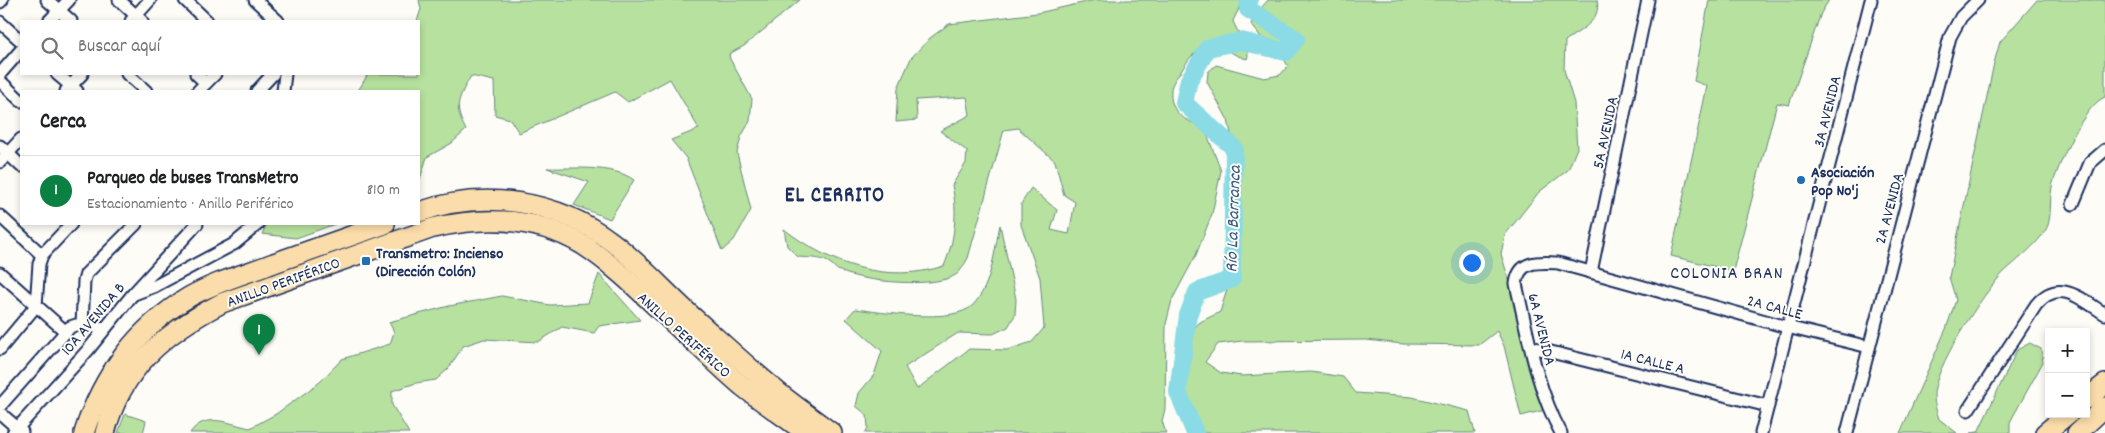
<!DOCTYPE html>
<html lang="es">
<meta charset="utf-8">
<style>
body{margin:0;font-family:Dekko,sans-serif;background:#f6f6f6;color:#202124}
.controls{position:absolute;right:15px;bottom:15px;display:grid;overflow:hidden;border-radius:0px;box-shadow:0 2px 8px #0003}
.controls button{width:45px;height:45px;display:grid;place-items:center;padding:0;border:0;border-bottom:1px solid #e0e0e0;background:#fff;color:#202124;font:25px sans-serif}
.you{position:absolute;left:1471px;top:262px;width:18px;height:18px;margin:-12px;border:4px solid #fff;border-radius:50%;background:#1a73e8;box-shadow:0 0 0 8px #1a73e833}
.badge{display:grid;place-items:center;width:32px;height:32px;border-radius:50%;background:#0b8043;color:#fff;font-size:16px;font-weight:700}
.pin{position:absolute;translate:-50% -41px;filter:drop-shadow(0 1px 2px #0008)}
.pin::after{content:'';position:absolute;top:26px;width:18px;height:15px;background:inherit;clip-path:polygon(0 0,100% 0,50% 100%)}
.list{margin:0;padding:0;list-style:none}
h2{display:flex;justify-content:space-between;align-items:center;height:65px;margin:0;padding:0 20px;font-size:21px}
h2 small{font-size:16px;font-weight:400;color:#757577}
.list li{display:grid;grid-template-columns:32px 1fr auto;gap:15px;align-items:center;box-sizing:border-box;height:70px;padding:0 20px;border-top:1px solid #e0e0e0}
.list b{display:block;font-size:19px;white-space:nowrap}
.list p{margin:0;font-size:16px;white-space:nowrap;color:#757577}
.list em{font-size:16px;font-style:normal;color:#757577}
.icon{flex:none;width:28px;height:28px;fill:none;stroke:currentColor;stroke-width:2;stroke-linecap:round;stroke-linejoin:round}
.map{position:relative;flex:none;width:2105px;height:433px;overflow:hidden}
.search{position:absolute;background:#fff;box-shadow:0 2px 8px #0003;left:20px;top:20px;width:400px;height:55px;display:flex;align-items:center;gap:12px;box-sizing:border-box;padding:0 18px;border-radius:0px;color:#757577;font-size:19px}
.panel{position:absolute;background:#fff;box-shadow:0 2px 8px #0003;left:20px;top:90px;width:400px;height:135px;border-radius:0px}
.map>svg:first-child{display:block}
.green{fill:#b7e19e;stroke:#69887e}
.lines{fill:none;stroke-linecap:round;stroke-linejoin:round}
.river{stroke:#8adbe5;stroke-width:18}
.minor-casing{stroke:#1b2f5e;stroke-width:15}
.trunk-casing{stroke:#1b2f5e;stroke-width:22}
.minor{stroke:#fdfcf7;stroke-width:11}
.trunk{stroke:#fbddab;stroke-width:19}
.poi-dot{fill:#1f6fb2;stroke:#fdfcf7;stroke-width:2}
.labels{text-anchor:middle;stroke-width:4;stroke-linejoin:round;paint-order:stroke}
.street-label{font-size:16px;fill:#1b2f5e;stroke:#fdfcf7}
.poi-label{font-size:16px;font-weight:bold;fill:#1b2f5e;stroke:#fdfcf7;text-anchor:start}
.water-label{font-size:18px;font-style:italic;fill:#375a80;stroke:#fdfcf7}
.neighbourhood-label{font-size:18px;letter-spacing:1px;fill:#1b2f5e;stroke:#fdfcf7}
.district-label{font-size:21px;font-weight:bold;letter-spacing:1px;fill:#1b2f5e;stroke:#fdfcf7}
</style>
<div class="map">
<svg width="2105" height="433" viewBox="0 0 2105 433">
<rect width="100%" height="100%" fill="#fdfcf7"/>
<filter id="ink" filterUnits="userSpaceOnUse"><feTurbulence type="fractalNoise" baseFrequency=".02" numOctaves="2"/><feDisplacementMap in="SourceGraphic" scale="10" xChannelSelector="R" yChannelSelector="G"/><feConvolveMatrix kernelMatrix="1 2 1 2 8 2 1 2 1" color-interpolation-filters="sRGB"/></filter>
<g filter="url(#ink)">
<!-- green -->
<g class="green">
<path d="M419 0H800L744 46 729 54 730 59 752 99 750 121 741 137 737 153 751 210 734 240 722 251 686 158 671 140 699 129 670 79 628 102 615 92 519 133 510 119 495 115 494 81 471 76C458 99 453 106 466 130L452 143 427 157 419 182V91H358L368 74H419V21H417L421 9Z"/>
<path d="M1095 0H1243L1233 21C1237 33 1252 48 1247 59 1231 55 1226 46 1207 48 1195 49 1187 61 1182 70 1178 75 1171 84 1171 90 1169 112 1185 122 1204 126L1221 171 1212 214 1196 255 1172 300 1166 324 1165 409 1162 421 1166 433H865L868 428 867 415 856 406 859 393 874 375 882 351 846 319 855 309C881 312 953 325 973 305 992 285 994 251 1000 225L1016 299 1015 315 1008 327 993 334 958 333 905 367 917 389 969 349 1007 350 1032 342 1044 328 1040 278 1021 225V204L1031 188 1057 210 1051 230 1069 234 1075 202 1064 195 1055 161 1018 128 1004 130 968 258C965 263 961 271 957 274 938 289 861 282 840 271 836 270 834 266 831 264 823 257 808 258 798 257L787 246 784 229C830 265 887 284 944 266 955 240 958 212 952 185L966 163 967 151 940 131 970 115 967 97 916 100 917 120 896 122 898 88 911 58 930 38 949 24 1038 13Z"/>
<path d="M1268 0H1597C1602 21 1580 30 1565 41L1564 70 1574 103 1577 148 1568 170 1539 192 1505 235 1501 254 1549 409 1521 416 1504 346 1497 331 1479 345 1403 344 1366 340 1242 341 1218 344 1205 362 1221 373 1242 376 1311 372 1343 377 1356 393 1412 397 1469 411 1475 433H1194L1184 406 1185 374 1182 355 1187 335 1200 322 1220 312 1231 277 1234 160 1232 138 1228 120 1207 82 1208 72 1216 65 1264 78 1280 75 1288 66 1278 49 1264 41 1251 24 1255 15Z"/>
<path d="M1709 0H1829L1821 13 1789 105 1777 103 1733 271 1671 256 1707 86 1694 81Z"/>
<path d="M2037 0H2105V97C2084 105 2060 162 2053 183 2049 196 2052 212 2048 225 2043 240 2016 261 2004 272 1984 292 1932 370 1934 397 1934 404 1937 412 1939 419L1957 433H1900L1946 329 1956 300 1949 277 1994 63 2000 42Z"/>
<path d="M547 168C573 169 612 164 634 180L610 219 574 205 589 182Z"/>
<path d="M267 224H335L296 238 262 234Z"/>
<path d="M599 274 640 320 599 326 594 333 562 327 538 342 484 339 463 346 449 368 436 380 416 383 392 391V405L409 433H190C205 411 230 424 250 428L276 414 320 382 342 359 390 344 394 332 389 322 449 306 502 296 550 305 588 303Z"/>
<path d="M2030 343 2041 349 2043 362 2010 422V433H1971L1978 432 2017 350Z"/>
<path d="M125 414 146 421 143 433H118Z"/>
</g>
<g class="lines">
<!-- river -->
<path class="river" d="M1195 433 1178 392 1188 315 1197 292 1232 279 1234 148 1184 103 1189 80 1208 48 1241 41 1286 52 1296 39 1248 9 1249 0"/>
<defs>
<g id="minor">
<path d="M47 0 71 21"/>
<path d="M119 0 142 21"/>
<path d="M185 0 207 21"/>
<path d="M255 0 278 21"/>
<path d="M0 2 2 0"/>
<path d="M49 21 69 0"/>
<path d="M131 21 150 0"/>
<path d="M0 22 21 41"/>
<path d="M0 74 21 50"/>
<path d="M57 74 77 91"/>
<path d="M127 74 146 91"/>
<path d="M196 74 206 83"/>
<path d="M0 81 21 101"/>
<path d="M66 91 82 74"/>
<path d="M198 91 215 74"/>
<path d="M257 91 273 74"/>
<path d="M283 91 285 74"/>
<path d="M0 146 21 166"/>
<path d="M0 162 21 139"/>
<path d="M2073 204 2090 163 2105 150"/>
<path d="M0 216 42 255"/>
<path d="M1591 272 1648 0"/>
<path d="M0 273 66 332"/>
<path d="M134 294 155 286 234 244 258 224"/>
<path d="M82 325 84 281 86 274 136 224"/>
<path d="M1531 347 1768 406"/>
<path d="M0 349 36 306 39 264 42 255 71 224"/>
<path d="M0 406 70 327 76 325 105 328"/>
<path d="M1968 410 2036 305C2059 277 2081 299 2105 314"/>
<path d="M0 413 22 432"/>
<path d="M13 433 88 350 133 294 197 224"/>
<path d="M1561 433C1536 387 1528 335 1516 284 1519 260 1538 262 1558 263L1787 327 1869 347"/>
<path d="M1761 433 1871 0"/>
<path d="M1847 433 1950 37 1961 17 1978 0"/>
</g>
<g id="trunk">
<path d="M419 212C484 189 557 200 612 242 641 264 666 293 693 317 721 342 749 368 778 392 795 406 814 419 832 433"/>
<path d="M2086 399 2105 384"/>
<path d="M84 433C102 376 137 328 189 297 215 282 245 274 274 263 311 250 348 237 385 224"/>
<path d="M105 433C121 368 166 332 222 303L433 228C484 216 537 217 583 245 620 269 651 303 683 332 703 350 722 369 742 386 762 402 785 417 806 433"/>
<path d="M2045 433 2068 414"/>
<path d="M2077 433 2105 407"/>
</g>
</defs>
<!-- minor casing -->
<use href="#minor" class="minor-casing"/>
<!-- trunk casing -->
<use href="#trunk" class="trunk-casing"/>
<!-- minor -->
<use href="#minor" class="minor"/>
<!-- trunk -->
<use href="#trunk" class="trunk"/>
</g>
</g>
<!-- markers -->
<g class="poi-dot">
<circle cx="1801" cy="180" r="5"/>
<rect x="361" y="256" width="10" height="10" rx="2.5"/>
</g>
<g class="labels">
<!-- street labels -->
<g class="street-label">
<text transform="translate(1826 111) rotate(-76)" y="6">3A AVENIDA</text>
<text transform="translate(1604 132) rotate(-78)" y="6">5A AVENIDA</text>
<text transform="translate(1888 208) rotate(-75)" y="6">2A AVENIDA</text>
<text transform="translate(283 281) rotate(-20)" y="6">ANILLO PERIFÉRICO</text>
<text transform="translate(1775 306) rotate(15)" y="6">2A CALLE</text>
<text transform="translate(92 318) rotate(-50)" y="6">10A AVENIDA B</text>
<text transform="translate(1543 329) rotate(76)" y="6">6A AVENIDA</text>
<text transform="translate(685 334) rotate(42)" y="6">ANILLO PERIFÉRICO</text>
<text transform="translate(1653 360) rotate(14)" y="6">1A CALLE A</text>
</g>
<!-- poi labels -->
<g class="poi-label">
<text x="1811" y="177">Asociación<tspan x="1811" dy="18">Pop No'j</tspan></text>
<text x="376" y="258">Transmetro: Incienso<tspan x="376" dy="18">(Dirección Colón)</tspan></text>
</g>
<!-- water labels -->
<g class="water-label">
<text transform="translate(1232 219) rotate(-88)" y="6">Río La Barranca</text>
</g>
<!-- neighbourhood labels -->
<g class="neighbourhood-label">
<text x="1727" y="278">COLONIA BRAN</text>
</g>
<!-- district labels -->
<g class="district-label">
<text x="835" y="201">EL CERRITO</text>
</g>
</g>
</svg>
<div class="controls">
<button>+</button>
<button>−</button>
</div>
<div class="you"></div>
<div class="pin badge" style="left:259px;top:355px">1</div>
<div class="search"><svg class="icon" aria-label="search" viewBox="0 0 24 24"><circle cx="10" cy="10" r="6"/><path d="M15 15l6 6"/></svg>Buscar aquí</div>
<section class="panel">
<h2>Cerca<small></small></h2>
<ul class="list">
<li><span class="badge">1</span><div><b>Parqueo de buses TransMetro</b><p>Estacionamiento · Anillo Periférico</p></div><em>810 m</em></li>
</ul>
</section>
</div>
